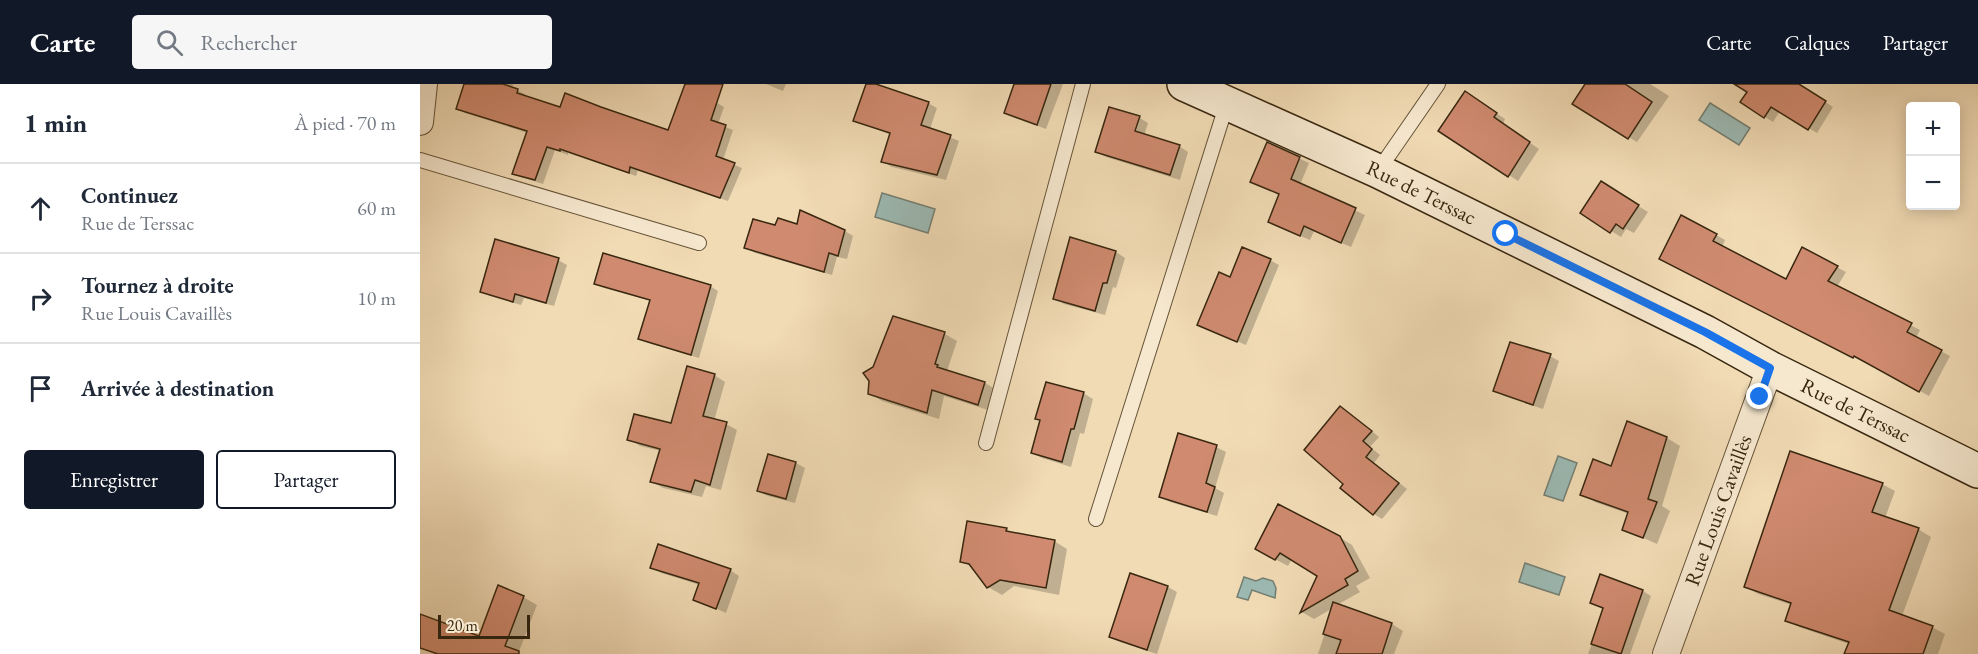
<!DOCTYPE html>
<html lang="fr">
<meta charset="utf-8">
<style>
body{margin:0;font-family:"EB Garamond",serif;background:#f6f6f7;color:#1f2937}
.controls{position:absolute;right:18px;top:18px;display:grid;overflow:hidden;border-radius:6px;box-shadow:0 3px 15px #0003}
.controls button{width:54px;height:54px;display:grid;place-items:center;padding:0;border:0;border-bottom:2px solid #e0e1e3;background:#fff;color:#1f2937;font:30px sans-serif}
.scale{position:absolute;left:18px;bottom:15px;width:92px;box-sizing:border-box;padding-left:6px;border:3px solid #38270f;border-top:0;font-size:16px;line-height:21px;white-space:nowrap;color:#38270f;-webkit-text-stroke:4px #f6e8cf;paint-order:stroke}
.stop{position:absolute;width:18px;height:18px;margin:-14px;border:4px solid #1a73e8;border-radius:50%;background:#fff}
.stop.end{background:#1a73e8;border-color:#fff;box-shadow:0 2px 6px #0008}
.list{margin:0;padding:0;list-style:none}
h2{display:flex;justify-content:space-between;align-items:center;height:78px;margin:0;padding:0 24px;font-size:26px}
h2 small{font-size:20px;font-weight:400;color:#747a83}
.list li{display:grid;grid-template-columns:39px 1fr auto;gap:18px;align-items:center;box-sizing:border-box;height:90px;padding:0 24px;border-top:2px solid #e0e1e3}
.list b{display:block;font-size:22px;white-space:nowrap}
.list p{margin:0;font-size:20px;white-space:nowrap;color:#747a83}
.list em{font-size:20px;font-style:normal;color:#747a83}
.actions{display:flex;gap:12px;padding:18px 24px}
.actions a{flex:1;padding:14px 0;border:2px solid #111827;border-radius:6px;text-align:center;font-size:21px;color:#111827}
.actions .main{background:#111827;color:#fff}
.icon{flex:none;width:33px;height:33px;fill:none;stroke:currentColor;stroke-width:2;stroke-linecap:round;stroke-linejoin:round}
.map{position:relative;flex:none;width:1558px;height:570px;overflow:hidden}
header{display:flex;align-items:center;gap:36px;box-sizing:border-box;height:84px;padding:0 30px;background:#111827;color:#fff}
header strong{font-size:28px}
nav{display:flex;gap:33px;margin-inline-start:auto;font-size:21px}
.search{width:420px;height:54px;background:#f6f6f7;display:flex;align-items:center;gap:15px;box-sizing:border-box;padding:0 21px;border-radius:6px;color:#747a83;font-size:22px}
main{display:flex}
aside{flex:1;background:#fff}
.map>svg:first-child{display:block}
.water{fill:#9cbab4;stroke:#747f72;stroke-width:1.5}
.shadow{fill:#0003}
.building{fill:#cf8a6f;stroke:#38270f;stroke-width:1.5}
.lines{fill:none;stroke-linecap:round;stroke-linejoin:round}
.lane-casing{stroke:#665438;stroke-width:16}
.street-casing{stroke:#665438;stroke-width:28}
.secondary-casing{stroke:#38270f;stroke-width:36}
.lane{stroke:#f6e8cf;stroke-width:14}
.street{stroke:#f6e8cf;stroke-width:26}
.secondary{stroke:#f6e8cf;stroke-width:33}
.route{stroke:#1a73e8;stroke-width:8}
.labels{text-anchor:middle;stroke-width:4.5;stroke-linejoin:round;paint-order:stroke}
.street-label{font-size:21px;fill:#38270f;stroke:#f6e8cf}
</style>
<header>
<strong>Carte</strong>
<div class="search"><svg class="icon" aria-label="search" viewBox="0 0 24 24"><circle cx="10" cy="10" r="6"/><path d="M15 15l6 6"/></svg>Rechercher</div>
<nav><a>Carte</a><a>Calques</a><a>Partager</a></nav>
</header>
<main>
<aside>
<h2>1 min<small>À pied · 70 m</small></h2>
<ul class="list">
<li><svg class="icon" aria-label="ahead" viewBox="0 0 24 24"><path d="M12 20V5M6 11l6-6 6 6"/></svg><div><b>Continuez</b><p>Rue de Terssac</p></div><em>60 m</em></li>
<li><svg class="icon" aria-label="right" viewBox="0 0 24 24"><path d="M7 20v-9h11M14 6l5 5-5 5"/></svg><div><b>Tournez à droite</b><p>Rue Louis Cavaillès</p></div><em>10 m</em></li>
<li><svg class="icon" aria-label="arrive" viewBox="0 0 24 24"><path d="M6 21V4h12l-3 4 3 4H6"/></svg><div><b>Arrivée à destination</b></div></li>
</ul>
<div class="actions"><a class="main">Enregistrer</a><a>Partager</a></div>
</aside>
<div class="map">
<svg width="1558" height="570" viewBox="0 0 1558 570">
<rect width="100%" height="100%" fill="#f1dbb5"/>
<filter id="stains"><feTurbulence type="fractalNoise" baseFrequency=".00333" numOctaves="4"/><feColorMatrix values="0 0 0 0 .2 0 0 0 0 .09 0 0 0 0 .02 0 0 0 .5 -.17"/></filter>
<radialGradient id="worn" r=".72"><stop offset=".6" stop-color="#630" stop-opacity="0"/><stop offset="1" stop-color="#630" stop-opacity=".3"/></radialGradient>
<!-- water -->
<g class="water">
<path d="M1290 19 1330 44 1319 61 1279 36Z"/>
<path d="M462 109 515 125 508 149 455 133Z"/>
<path d="M1138 372 1157 379 1143 417 1124 411Z"/>
<path d="M1105 479 1145 493 1139 511 1099 498Z"/>
<path d="M824 493 836 497 843 494 853 497 856 504 855 514 832 506 828 516 817 513Z"/>
</g>
<!-- shadow -->
<g class="shadow">
<path d="M45 0H93L92 4 105 10 104 13 141 25 249 48 297 19 304 23 298 40 313 46 303 76 322 84 308 117 218 86 216 92 148 69V71L135 66 123 100 101 93 94 89 108 49 45 29 38 25Z"/>
<path d="M346 0H366L363 7Z"/>
<path d="M447 0 508 19 517 24 510 45 539 57 526 96 472 83 463 78 471 51 434 36Z"/>
<path d="M596 0H643L626 45 596 34 586 29Z"/>
<path d="M1167 0H1230L1249 12 1217 58 1154 20Z"/>
<path d="M1333 0H1378L1413 23 1397 49 1360 27 1353 38 1322 18Z"/>
<path d="M1055 15 1085 35 1083 40 1119 65 1098 97 1020 46Z"/>
<path d="M720 34 728 39 724 52 759 62 768 68 760 96 686 73 677 68 711 54 714 55Z"/>
<path d="M848 60 889 79 880 101 945 131 931 163 894 147 890 156 859 143 860 111 832 97Z"/>
<path d="M1191 105 1228 128 1214 149 1206 145 1201 153 1162 129Z"/>
<path d="M378 142 425 147 433 152 427 175 417 173 412 191 335 169 326 164Z"/>
<path d="M1296 151 1305 156 1302 163 1367 197 1383 165 1426 188 1417 203 1500 246 1496 254 1530 272 1509 312 1443 276V278L1250 180Z"/>
<path d="M651 155 696 168 705 174 696 204 693 203 685 231 644 220 635 214Z"/>
<path d="M138 176 147 181 134 222 104 214 101 221 70 212 61 208Z"/>
<path d="M850 176 859 181 826 261 779 241Z"/>
<path d="M176 200 290 202 298 207 279 274 228 259 220 255 231 217 184 204Z"/>
<path d="M474 234 525 250 537 257 527 287 565 299 577 306 571 327 524 312 519 335 462 317 449 309Z"/>
<path d="M1130 272 1139 277 1123 325 1084 312 1075 306Z"/>
<path d="M294 291 305 298 294 337 306 340 317 346 301 406 286 402 282 413 243 404 232 398 241 367 220 362 209 355 252 341Z"/>
<path d="M663 309 673 315 664 350 660 349 651 383 622 374 612 369Z"/>
<path d="M921 323 959 353 950 363 960 371 954 379 987 405 962 435 954 430 925 400Z"/>
<path d="M1247 354 1260 362 1242 422 1250 427 1237 460 1203 445 1209 430 1175 418 1162 410 1192 384Z"/>
<path d="M796 363 806 368 795 404 804 409 797 432 750 418 740 412Z"/>
<path d="M376 379 385 384 375 419 348 412 339 407Z"/>
<path d="M1462 400 1475 407 1465 434 1498 445 1511 453 1482 532 1512 543 1525 550 1518 570H1426L1429 560 1379 543 1366 536 1372 521 1338 510 1326 503Z"/>
<path d="M586 445 595 451 634 457 647 465 639 511 594 502 582 511 568 503 555 485 542 477Z"/>
<path d="M919 453 932 461 950 494 936 502 940 508 917 521 972 540 983 547 974 570H898L913 524 894 535 882 528 899 492 872 475 868 482 849 472Z"/>
<path d="M232 483 310 486 319 492 306 529 275 515 280 501 241 489Z"/>
<path d="M748 503 757 508 737 570 700 558 690 553Z"/>
<path d="M1223 507 1231 512 1210 570H1168L1185 525 1172 518Z"/>
<path d="M103 513 117 521 98 570H14L0 563V548L60 554Z"/>
</g>
<!-- building -->
<g class="building">
<path d="M44 0H83L98 5 97 9 140 23 145 9 181 23 248 46 265 0H303L291 36 306 41 296 72 315 79 300 114 210 83 209 89 140 65V67L127 63 115 96 92 90 107 47 36 25Z"/>
<path d="M446 0H456L509 18 501 41 531 51 517 91 461 78 470 49 433 37Z"/>
<path d="M594 0H631L617 41 584 29Z"/>
<path d="M1165 0H1205L1232 18 1208 55 1152 20Z"/>
<path d="M1314 0H1379L1406 17 1388 46 1351 23 1344 34 1320 18 1327 8Z"/>
<path d="M1045 7 1077 29 1074 33 1110 58 1088 93 1018 47Z"/>
<path d="M689 23 720 32 715 47 760 61 750 91 675 68Z"/>
<path d="M847 58 880 73 871 95 936 124 921 159 884 142 880 152 848 138 859 110 830 98Z"/>
<path d="M1181 97 1219 121 1203 145 1196 140 1190 149 1160 129Z"/>
<path d="M380 126 425 146 418 172 409 169 404 188 324 164 333 135 355 141 358 134 377 140Z"/>
<path d="M1261 131 1297 150 1293 157 1366 195 1382 163 1418 182 1408 197 1492 239 1487 248 1522 266 1499 308 1434 272 1433 274 1239 175Z"/>
<path d="M650 153 696 167 687 199H683L675 227 633 215Z"/>
<path d="M75 155 139 174 126 219 95 210 93 218 60 208Z"/>
<path d="M822 163 851 175 817 258 777 241 799 188 810 193Z"/>
<path d="M183 169 291 201 271 271 218 255 230 216 174 200Z"/>
<path d="M473 232 525 248 515 280 518 281 517 283 565 298 558 321 512 306 507 329 448 310 449 297 443 289 453 283Z"/>
<path d="M1090 258 1131 270 1113 321 1073 307Z"/>
<path d="M267 282 295 290 283 332 307 338 290 401 275 396 271 408 230 398 240 365 207 356 214 330 251 339Z"/>
<path d="M626 298 664 308 654 345H651L642 378 611 369 620 336 615 335Z"/>
<path d="M920 322 952 347 943 357 952 365 946 373 979 399 953 431 920 404 923 400 884 366Z"/>
<path d="M1207 337 1247 353 1228 415 1237 418 1223 454 1202 446 1208 428 1160 411 1173 375 1191 382Z"/>
<path d="M758 349 797 361 786 399 795 403 787 428 739 413Z"/>
<path d="M1370 367 1463 399 1452 428 1499 444 1469 526 1513 542 1503 570H1424L1429 558 1365 537 1371 519 1324 503Z"/>
<path d="M348 370 376 378 366 415 337 407Z"/>
<path d="M858 420 920 452 938 487 925 495 928 501 880 529 897 492 860 469 855 476 835 465Z"/>
<path d="M547 437 587 444 586 447 635 456 626 504 580 496 567 504 549 480 540 478Z"/>
<path d="M238 460 311 485 296 525 273 516 279 499 230 484Z"/>
<path d="M710 489 748 502 727 566 689 553Z"/>
<path d="M1180 490 1223 506 1201 570 1171 560 1183 524 1170 519Z"/>
<path d="M78 501 104 512 85 562 99 567V570H18L0 564V530L59 552Z"/>
<path d="M913 518 972 539 962 570H916L921 556 903 550Z"/>
</g>
<g class="lines">
<defs>
<g id="lane">
<path d="M0 76 279 159"/>
<path d="M958 87 1018 0"/>
<path d="M566 359 663 0"/>
<path d="M676 435 807 19"/>
</g>
<g id="street">
<path d="M0 38 4 0"/>
<path id="s1" d="M1246 570 1350 284"/>
</g>
<g id="secondary">
<path id="s2" d="M764 0 958 87 1285 248 1350 284 1558 387"/>
</g>
</defs>
<!-- lane casing -->
<use href="#lane" class="lane-casing"/>
<!-- street casing -->
<use href="#street" class="street-casing"/>
<!-- secondary casing -->
<use href="#secondary" class="secondary-casing"/>
<!-- lane -->
<use href="#lane" class="lane"/>
<!-- street -->
<use href="#street" class="street"/>
<!-- secondary -->
<use href="#secondary" class="secondary"/>
</g>
<g class="lines">
<!-- route -->
<path class="route" d="M1086 150 1285 248 1350 284 1340 313"/>
</g>
<g class="labels">
<!-- street labels -->
<g class="street-label">
<text dy="7" stroke="none"><textPath href="#s2" startOffset="261">Rue de Terssac</textPath></text>
<text dy="7" stroke="none"><textPath href="#s2" startOffset="747">Rue de Terssac</textPath></text>
<text dy="7" stroke="none"><textPath href="#s1" startOffset="153">Rue Louis Cavaillès</textPath></text>
</g>
</g>
<rect width="100%" height="100%" filter="url(#stains)"/>
<rect width="100%" height="100%" fill="url(#worn)"/>
</svg>
<div class="controls">
<button>+</button>
<button>−</button>
</div>
<div class="scale">20 m</div>
<div class="stop" style="left:1086px;top:150px"></div>
<div class="stop end" style="left:1340px;top:313px"></div>
</div>
</main>
